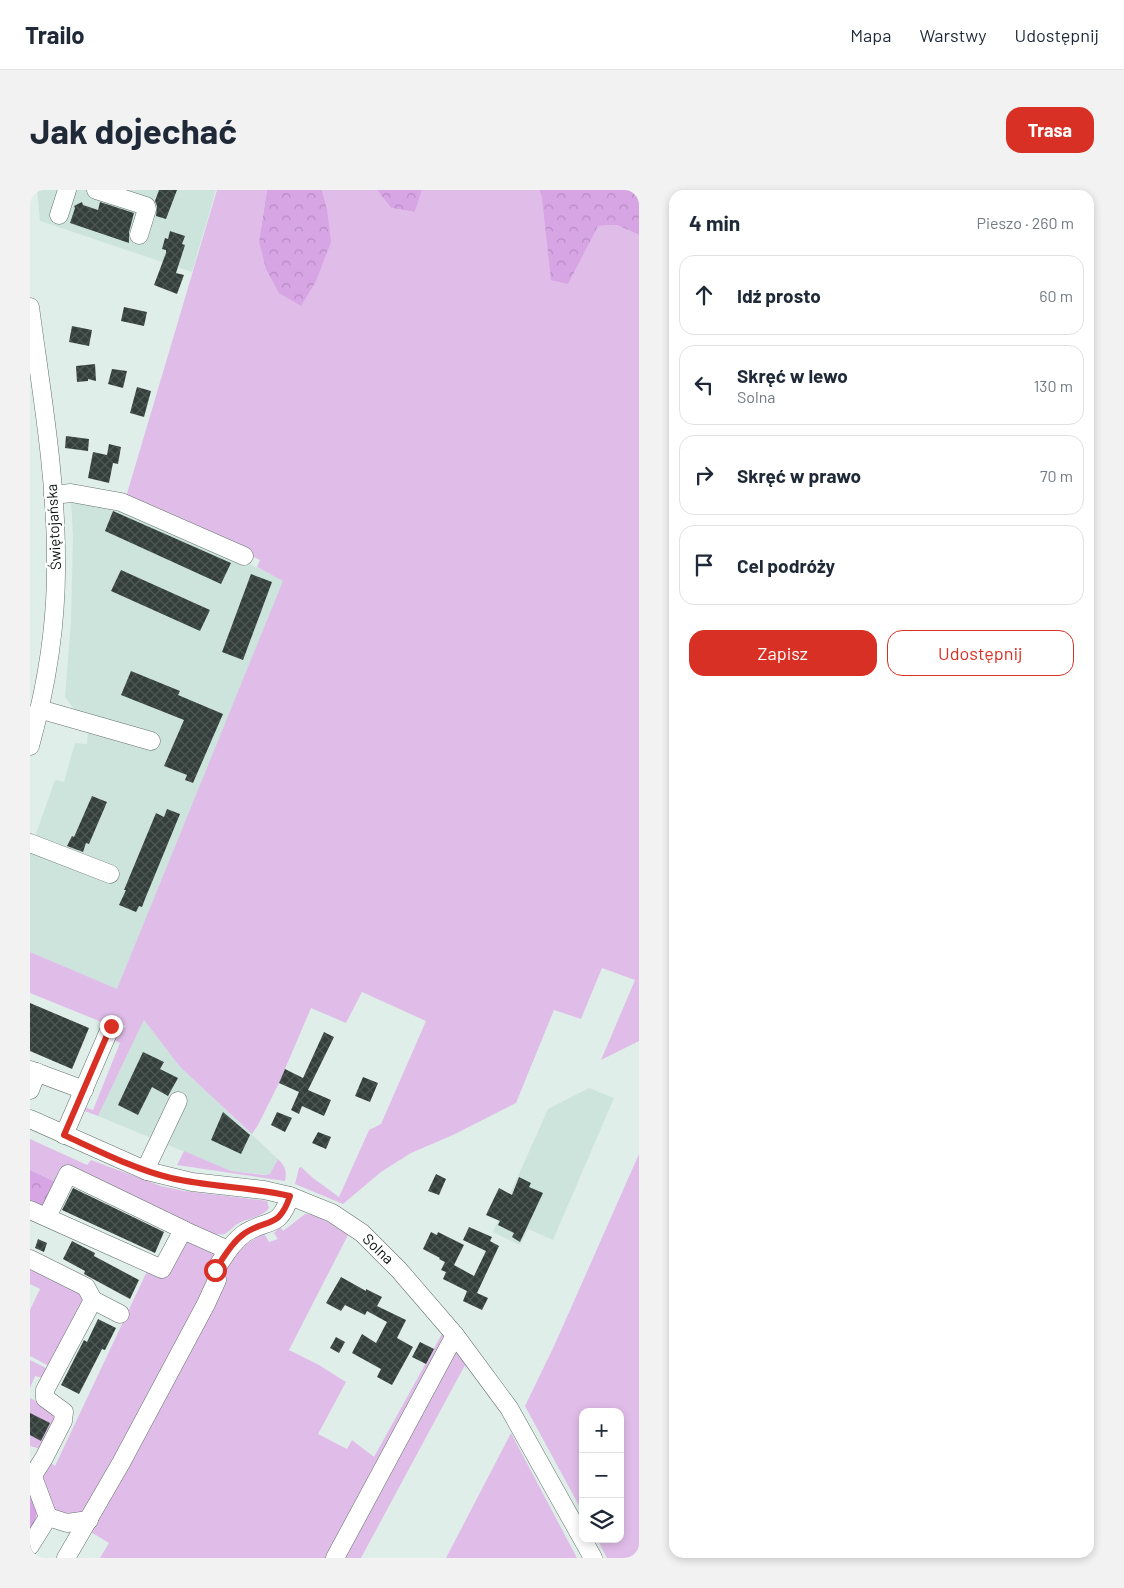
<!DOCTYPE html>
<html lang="pl">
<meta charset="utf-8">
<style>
body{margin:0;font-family:Barlow,sans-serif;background:#f2f2f3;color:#1f2937}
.controls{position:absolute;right:15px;bottom:15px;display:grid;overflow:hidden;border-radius:10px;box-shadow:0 2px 8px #0003}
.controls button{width:45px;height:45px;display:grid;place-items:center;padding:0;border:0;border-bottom:1px solid #e0e1e3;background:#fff;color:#1f2937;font:25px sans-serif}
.stop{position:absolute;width:15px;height:15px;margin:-11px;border:4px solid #d93025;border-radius:50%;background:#fff}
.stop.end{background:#d93025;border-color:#fff;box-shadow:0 1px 5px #0008}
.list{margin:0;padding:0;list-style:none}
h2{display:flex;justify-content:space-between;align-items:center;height:65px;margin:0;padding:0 20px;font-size:21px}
h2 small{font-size:16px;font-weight:400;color:#747a83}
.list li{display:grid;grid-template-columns:32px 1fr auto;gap:15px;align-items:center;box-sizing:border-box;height:80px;margin:0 10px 10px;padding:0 10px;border:1px solid #e0e1e3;border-radius:15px}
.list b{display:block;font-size:19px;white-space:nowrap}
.list p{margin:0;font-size:16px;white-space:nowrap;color:#747a83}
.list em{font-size:16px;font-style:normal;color:#747a83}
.actions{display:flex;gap:10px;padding:15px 20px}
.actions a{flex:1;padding:11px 0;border:1px solid #d93025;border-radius:15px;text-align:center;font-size:18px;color:#d93025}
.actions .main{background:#d93025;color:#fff}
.icon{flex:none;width:28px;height:28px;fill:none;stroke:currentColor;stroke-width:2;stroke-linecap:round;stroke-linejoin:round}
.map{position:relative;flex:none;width:609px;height:1368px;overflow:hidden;border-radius:15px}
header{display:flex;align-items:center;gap:30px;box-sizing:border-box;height:70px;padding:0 25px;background:#fff;border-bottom:1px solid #e0e1e3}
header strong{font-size:24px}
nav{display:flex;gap:28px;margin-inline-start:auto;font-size:18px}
.intro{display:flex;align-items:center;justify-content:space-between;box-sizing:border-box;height:120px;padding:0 30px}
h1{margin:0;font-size:35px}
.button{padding:12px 22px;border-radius:15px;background:#d93025;color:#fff;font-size:18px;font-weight:700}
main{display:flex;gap:30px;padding:0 30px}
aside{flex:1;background:#fff;border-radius:15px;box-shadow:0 2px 8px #0003}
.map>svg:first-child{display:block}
.built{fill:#cde4dc}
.green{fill:#e0bde9}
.forest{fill:url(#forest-crowns)}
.building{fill:url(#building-cross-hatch)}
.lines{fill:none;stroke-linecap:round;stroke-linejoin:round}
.minor-casing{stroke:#65726d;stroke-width:19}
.minor{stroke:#fff;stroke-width:18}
.route{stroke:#d93025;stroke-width:6}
.labels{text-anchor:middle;stroke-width:5;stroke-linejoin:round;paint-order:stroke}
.street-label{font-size:15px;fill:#0c110f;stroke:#fff}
</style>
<header>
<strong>Trailo</strong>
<nav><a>Mapa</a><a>Warstwy</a><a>Udostępnij</a></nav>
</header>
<div class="intro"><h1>Jak dojechać</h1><a class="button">Trasa</a></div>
<main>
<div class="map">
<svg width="609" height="1368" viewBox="0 0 609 1368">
<defs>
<pattern id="forest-crowns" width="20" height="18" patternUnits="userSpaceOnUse" patternTransform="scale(1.25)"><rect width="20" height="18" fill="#d7a4e4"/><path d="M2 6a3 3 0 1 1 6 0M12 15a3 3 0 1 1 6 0" fill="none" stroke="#b78cc2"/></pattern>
<pattern id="building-cross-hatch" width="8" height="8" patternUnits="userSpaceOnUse" patternTransform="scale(1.25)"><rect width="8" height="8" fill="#343f3b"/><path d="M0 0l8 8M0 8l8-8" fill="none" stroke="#4e5754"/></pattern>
</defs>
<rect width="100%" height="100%" fill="#e0eee9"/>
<!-- built -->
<g class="built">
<path d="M7 0H186L162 82 10 31Z"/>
<path d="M41 311 94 317 254 390 87 800 0 762V661L25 590 34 592 45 553 57 554 58 538 35 507 41 431 43 346Z"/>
<path d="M114 830 150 877 248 969 240 985 201 981 68 926Z"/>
<path d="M559 898 584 908 523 1050 498 1039 490 1055 463 1042 518 919Z"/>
</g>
<!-- green -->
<g class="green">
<path d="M187 0H237L229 51 297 19 292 0H347L361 18 385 22 392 0H509L512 8 568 36 587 35 609 45V851L571 870 605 790 572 778 551 829 524 820 486 913 423 945 381 963 351 982 313 1014 265 994 269 978 271 977 283 988 309 1007 339 940 351 934 396 831 332 802 316 833 281 818 249 893 228 935 222 944 150 877 114 830 68 926 52 920 54 917 63 920 90 853 82 849 96 836 76 828 74 833 0 803V762L87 799 253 391 227 377 230 370 96 307Z"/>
<path d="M0 949 57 975 61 970 131 996 154 1001 231 1010 237 1011 239 1018C233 1027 218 1028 209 1033 201 1037 197 1047 188 1044L186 1049 37 978 30 994 0 980Z"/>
<path d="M154 961 201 981 235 985 240 984 248 969C255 976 257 981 255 991L147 975Z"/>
<path d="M609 964V1368H577L567 1349H590V1222H553V1323L495 1216 525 1154Z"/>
<path d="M275 1024C289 1024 306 1037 318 1045L259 1160 289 1175 316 1192 288 1244 317 1259 322 1250 344 1267 413 1142 436 1170V1180L435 1175 331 1368H70L79 1353 59 1341 192 1080 212 1057 232 1044 234 1043 239 1052 248 1049 244 1043 250 1037 253 1041Z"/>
<path d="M158 1049 184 1059 185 1067V1085L60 1320 43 1328 23 1323 11 1285 18 1271 25 1276 119 1077Z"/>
<path d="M0 1075 53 1103V1111L23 1178 0 1166V1120L10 1099 0 1094Z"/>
<path d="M0 1170 22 1181 17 1189 5 1186 0 1198Z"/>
<path d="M0 1208 20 1218 26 1231 11 1259 0 1256Z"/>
<path d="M481 1243 547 1368H416Z"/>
</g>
<!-- forest -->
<g class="forest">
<path d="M237 0H292L297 19 301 52 286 91 271 116 249 103 236 79 229 51Z"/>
<path d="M347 0H392L385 22 361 18Z"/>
<path d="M509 0H609V45L587 35 568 36 538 94 521 90 512 8Z"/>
<path d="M0 980 30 994 17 1021 0 1011Z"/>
<path d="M0 1304 5 1307C8 1321 8 1328 0 1340Z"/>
</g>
<!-- building -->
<g class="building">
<path d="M129 0H147L136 29 126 26 127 16 125 11Z"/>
<path d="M52 12 53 15 68 20 70 12 104 23 99 42V53L40 33 45 18 44 16Z"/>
<path d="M140 41 155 46 152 54 155 55 146 83 154 85 147 104 124 95 136 63V60L132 59 135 48 138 49Z"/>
<path d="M94 117 117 122 114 136 91 131Z"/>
<path d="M42 136 62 140 59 156 39 152Z"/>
<path d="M65 174 66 191 58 189V191L47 192 46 176Z"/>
<path d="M82 179 97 181 93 198 78 194Z"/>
<path d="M107 197 121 201 114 227 100 223Z"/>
<path d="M36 246 59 249 58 261 35 258Z"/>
<path d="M79 254 91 257 88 274 83 273 79 293 58 288 63 262 77 265Z"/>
<path d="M83 321 201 373 191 394 75 341Z"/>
<path d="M91 380 180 420 170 441 81 401Z"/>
<path d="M221 384 242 392 213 470 192 462Z"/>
<path d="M101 481 150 501 148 505 193 524 163 593 155 590 157 585 134 576 154 530 91 505Z"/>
<path d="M62 606 77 612 59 654 56 653 53 662 37 656 42 646 44 647Z"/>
<path d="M137 619 150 624 115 709 112 717 109 716 106 722 89 715 96 700H94L126 623 134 627Z"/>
<path d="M0 813 59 838 42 879 0 861Z"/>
<path d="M294 842 304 847 278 900 301 910 294 926 272 916 269 924 261 920 269 902 249 893 255 879 273 888Z"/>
<path d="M113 862 134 872 130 879 148 888 138 906 122 897 108 925 88 915Z"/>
<path d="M333 887 348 893 340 912 325 906Z"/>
<path d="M193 922 220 945 211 964 181 950Z"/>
<path d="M247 922 262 928 255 942 241 935Z"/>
<path d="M288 942 301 947 296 959 282 953Z"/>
<path d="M406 984 416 989 409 1005 398 1001Z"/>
<path d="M489 987 501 993 499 997 513 1003 490 1052 482 1047 484 1043 468 1035 470 1031 456 1025 469 998 482 1005Z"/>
<path d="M43 998 134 1042 125 1063 32 1020Z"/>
<path d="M439 1037 462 1047 460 1051 469 1056 447 1103 458 1108 452 1120 433 1111 437 1101 413 1089 416 1082 411 1080 415 1072 409 1069 410 1068 393 1059 401 1042 407 1045 408 1042 434 1055 424 1075 444 1086 456 1061 433 1050Z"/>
<path d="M8 1049 17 1053 14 1062 5 1058Z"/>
<path d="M42 1051 65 1063 64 1066 109 1090 100 1109 54 1084 55 1081 33 1069Z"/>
<path d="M311 1087 336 1101V1099L352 1107 347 1116 376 1130 367 1148 383 1157 362 1195 347 1187 351 1179 322 1163 332 1144 346 1153 357 1132 337 1121 335 1125 315 1115 311 1121 296 1113Z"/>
<path d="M68 1129 86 1138 75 1160 72 1159 49 1204 31 1195 54 1150 57 1152Z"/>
<path d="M306 1147 315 1152 309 1163 300 1158Z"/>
<path d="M390 1152 404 1159 396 1174 382 1167Z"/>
<path d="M0 1223 20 1233 11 1251 0 1245Z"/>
</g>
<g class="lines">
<defs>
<g id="minor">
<path d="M66 0 116 16 117 19 109 45"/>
<path d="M29 25 37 0"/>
<path d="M0 117C11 200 26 284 26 369 27 432 17 495 0 556"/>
<path d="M23 305 41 303 91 312 214 366"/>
<path d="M9 519 121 551"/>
<path d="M0 653 80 684"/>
<path d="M0 880 54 900"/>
<path d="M0 900 7 882"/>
<path d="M0 929 117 981 162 992 234 1000 260 1006 302 1023 332 1043 369 1080 425 1145 479 1218 563 1368"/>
<path d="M34 945 81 836"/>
<path d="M117 981 119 972 148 911"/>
<path d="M0 1020 132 1079 153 1040 198 1060"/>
<path d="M17 1027 38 984 154 1040"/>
<path d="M0 1069 56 1097 63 1110 15 1200V1208L34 1222 33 1231 14 1268 0 1290"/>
<path d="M63 1110 90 1124"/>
<path d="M3 1287 18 1327"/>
<path d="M0 1356 18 1327 37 1333 59 1330"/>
<path d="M36 1368 91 1273 176 1114 187 1090 185 1080C194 1067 202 1052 215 1043 238 1028 249 1040 260 1006"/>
<path d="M305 1368 425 1145"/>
</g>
</defs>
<!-- minor casing -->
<use href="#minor" class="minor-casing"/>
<!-- minor -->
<use href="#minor" class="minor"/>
</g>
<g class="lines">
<!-- route -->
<path class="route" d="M81 836 34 945C69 961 104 979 141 988 180 997 221 997 260 1006 249 1039 238 1028 215 1043 202 1052 194 1067 185 1080"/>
</g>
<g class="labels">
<!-- street labels -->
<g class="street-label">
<text transform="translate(24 337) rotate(-93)" y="5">Świętojańska</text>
<text transform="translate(348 1059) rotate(44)" y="5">Solna</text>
</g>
</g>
</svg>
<div class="controls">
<button>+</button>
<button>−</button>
<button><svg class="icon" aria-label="layers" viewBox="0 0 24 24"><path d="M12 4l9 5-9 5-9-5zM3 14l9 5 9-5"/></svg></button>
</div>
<div class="stop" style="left:185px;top:1080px"></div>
<div class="stop end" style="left:81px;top:836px"></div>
</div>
<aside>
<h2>4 min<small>Pieszo · 260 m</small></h2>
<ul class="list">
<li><svg class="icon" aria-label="ahead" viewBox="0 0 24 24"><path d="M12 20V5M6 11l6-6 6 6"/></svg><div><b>Idź prosto</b></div><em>60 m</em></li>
<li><svg class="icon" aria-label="left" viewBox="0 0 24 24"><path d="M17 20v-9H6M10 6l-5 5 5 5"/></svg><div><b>Skręć w lewo</b><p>Solna</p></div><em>130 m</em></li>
<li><svg class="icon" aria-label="right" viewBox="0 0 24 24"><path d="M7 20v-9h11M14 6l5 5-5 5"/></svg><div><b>Skręć w prawo</b></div><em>70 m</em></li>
<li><svg class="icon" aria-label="arrive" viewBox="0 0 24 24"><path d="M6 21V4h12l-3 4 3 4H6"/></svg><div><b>Cel podróży</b></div></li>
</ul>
<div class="actions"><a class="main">Zapisz</a><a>Udostępnij</a></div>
</aside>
</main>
